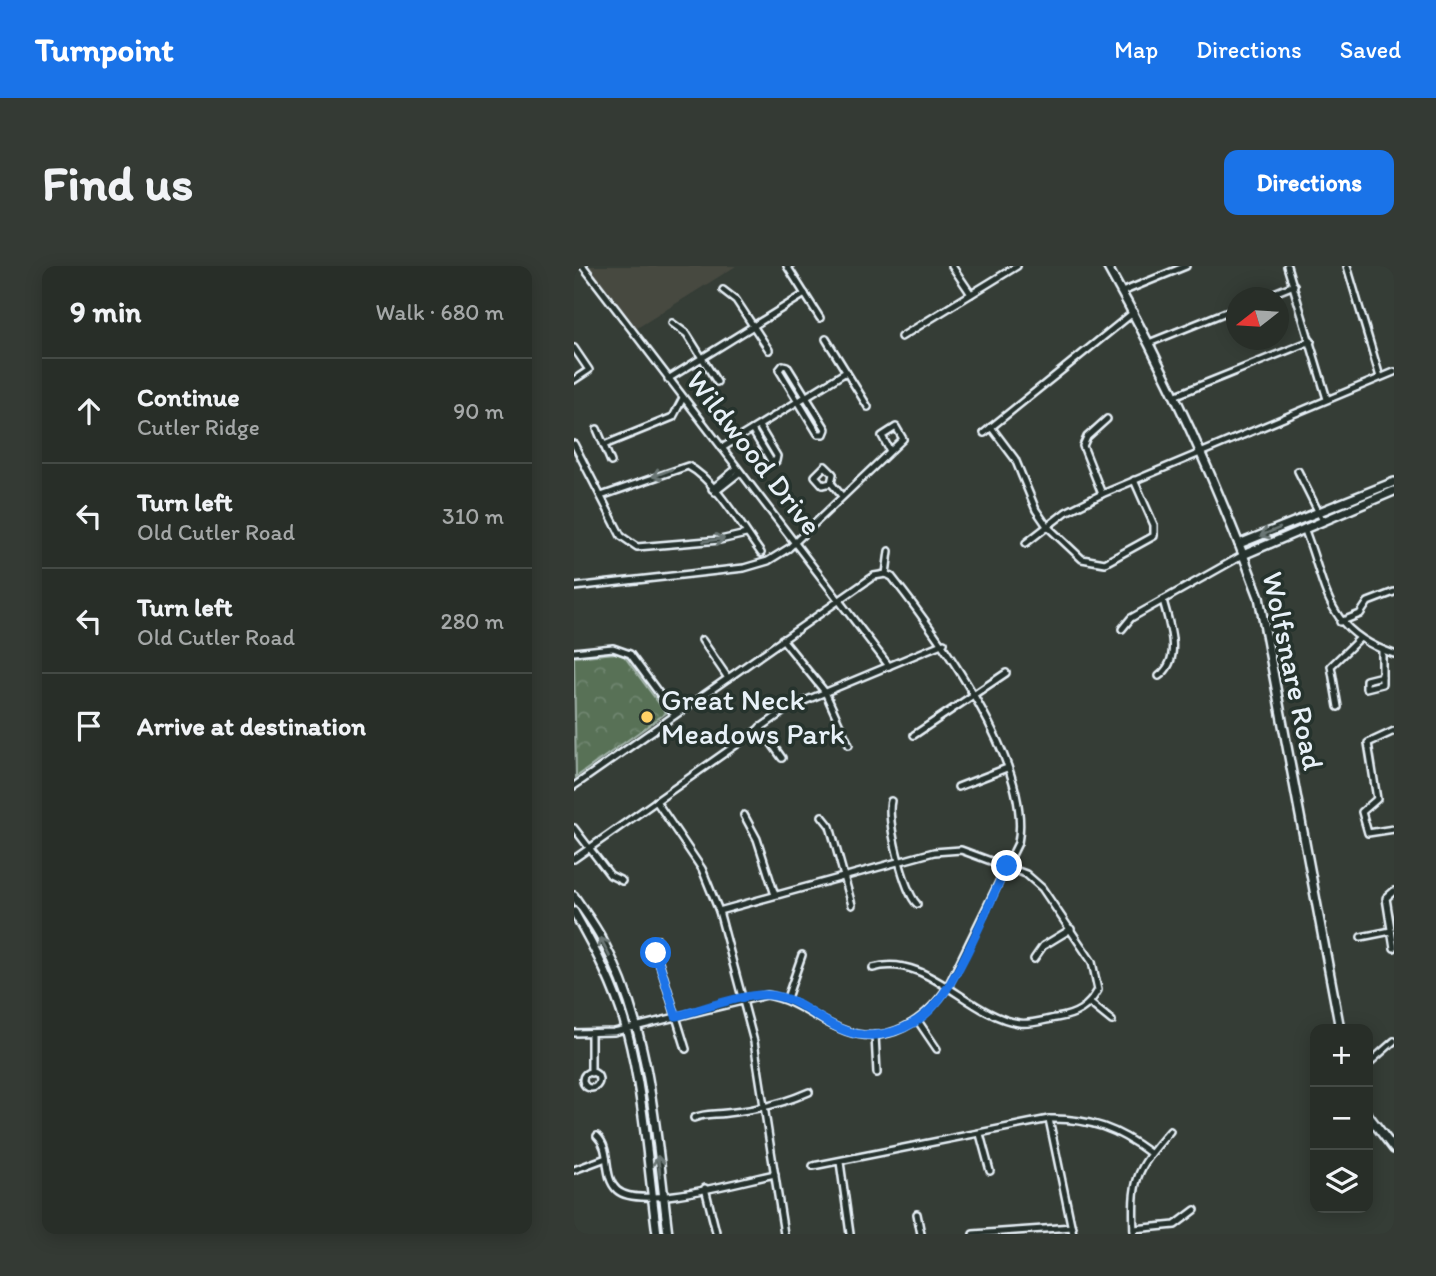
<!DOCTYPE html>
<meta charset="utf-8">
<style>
body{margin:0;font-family:Itim,sans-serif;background:#343a34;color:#f1f3f6}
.controls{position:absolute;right:21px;bottom:21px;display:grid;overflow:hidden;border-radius:14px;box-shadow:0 4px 18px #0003}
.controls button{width:63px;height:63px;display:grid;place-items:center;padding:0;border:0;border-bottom:2px solid #444a45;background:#282e28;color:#f1f3f6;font:35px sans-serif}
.compass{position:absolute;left:652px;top:21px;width:63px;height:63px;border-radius:50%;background:#282e28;box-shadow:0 4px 18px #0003;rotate:253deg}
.stop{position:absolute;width:21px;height:21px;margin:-16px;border:5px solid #1a73e8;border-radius:50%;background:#fff}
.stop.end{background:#1a73e8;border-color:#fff;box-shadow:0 2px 7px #0008}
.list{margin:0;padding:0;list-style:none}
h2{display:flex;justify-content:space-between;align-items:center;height:91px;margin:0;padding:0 28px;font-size:30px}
h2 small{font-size:23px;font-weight:400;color:#a5a8a8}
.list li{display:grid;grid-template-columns:46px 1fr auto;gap:21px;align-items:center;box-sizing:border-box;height:105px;padding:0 28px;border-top:2px solid #444a45}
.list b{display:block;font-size:26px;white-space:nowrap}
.list p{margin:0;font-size:23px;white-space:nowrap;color:#a5a8a8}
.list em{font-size:23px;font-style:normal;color:#a5a8a8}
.icon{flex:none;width:38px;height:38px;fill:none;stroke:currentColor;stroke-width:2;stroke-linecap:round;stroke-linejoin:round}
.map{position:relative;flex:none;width:820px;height:968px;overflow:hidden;border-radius:14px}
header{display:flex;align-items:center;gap:42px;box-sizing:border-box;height:98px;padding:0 35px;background:#1a73e8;color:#fff}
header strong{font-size:33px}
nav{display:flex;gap:38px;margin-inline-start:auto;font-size:24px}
.intro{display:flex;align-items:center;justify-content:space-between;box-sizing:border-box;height:168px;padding:0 42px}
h1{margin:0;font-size:49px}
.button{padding:18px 32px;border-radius:14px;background:#1a73e8;color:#fff;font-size:24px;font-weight:700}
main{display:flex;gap:42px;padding:0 42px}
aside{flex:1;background:#282e28;border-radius:14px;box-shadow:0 4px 18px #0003}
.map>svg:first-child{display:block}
.built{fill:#474941}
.park{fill:url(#park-crowns);stroke:#a0b1a8;stroke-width:2}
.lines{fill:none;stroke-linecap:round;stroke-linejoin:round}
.street-casing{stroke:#e8f1f8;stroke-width:10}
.secondary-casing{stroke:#e8f1f8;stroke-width:12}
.street{stroke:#26332d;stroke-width:5}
.secondary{stroke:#26332d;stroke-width:7}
.oneway{stroke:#6a7674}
.route{stroke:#1a73e8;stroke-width:9}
.poi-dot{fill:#ffd166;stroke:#26332d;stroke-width:2.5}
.labels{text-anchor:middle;stroke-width:7;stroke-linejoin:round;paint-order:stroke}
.street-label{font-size:30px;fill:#e8f1f8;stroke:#26332d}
.poi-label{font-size:30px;fill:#e8f1f8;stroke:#26332d;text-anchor:start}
</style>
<header>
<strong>Turnpoint</strong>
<nav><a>Map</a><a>Directions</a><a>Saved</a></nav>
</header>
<div class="intro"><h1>Find us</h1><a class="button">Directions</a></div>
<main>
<aside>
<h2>9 min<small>Walk · 680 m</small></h2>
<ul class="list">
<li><svg class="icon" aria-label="ahead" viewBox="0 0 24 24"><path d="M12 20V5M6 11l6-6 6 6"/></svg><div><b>Continue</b><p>Cutler Ridge</p></div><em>90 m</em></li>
<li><svg class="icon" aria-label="left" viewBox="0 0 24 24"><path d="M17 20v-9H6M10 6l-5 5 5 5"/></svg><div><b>Turn left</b><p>Old Cutler Road</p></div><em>310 m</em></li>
<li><svg class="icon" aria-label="left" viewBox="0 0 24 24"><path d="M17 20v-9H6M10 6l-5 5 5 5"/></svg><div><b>Turn left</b><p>Old Cutler Road</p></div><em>280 m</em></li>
<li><svg class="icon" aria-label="arrive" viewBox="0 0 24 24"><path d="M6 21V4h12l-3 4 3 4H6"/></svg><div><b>Arrive at destination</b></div></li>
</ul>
</aside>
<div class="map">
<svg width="820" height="968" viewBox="0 0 820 968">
<defs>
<pattern id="park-crowns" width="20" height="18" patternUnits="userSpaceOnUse" patternTransform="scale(1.75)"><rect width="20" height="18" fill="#587157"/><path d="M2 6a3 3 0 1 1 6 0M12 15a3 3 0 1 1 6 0" fill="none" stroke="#708670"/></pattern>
</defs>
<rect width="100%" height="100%" fill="#353d36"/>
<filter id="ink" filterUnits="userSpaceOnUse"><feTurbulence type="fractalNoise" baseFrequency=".0143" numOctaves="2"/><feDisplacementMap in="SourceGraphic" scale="14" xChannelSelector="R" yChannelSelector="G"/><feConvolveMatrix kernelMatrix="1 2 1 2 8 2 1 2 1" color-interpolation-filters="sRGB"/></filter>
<g filter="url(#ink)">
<!-- built -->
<path class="built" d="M13 0H162L63 62Z"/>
<!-- park -->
<path class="park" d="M42 387 50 390 92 447 2 511 0 391Z"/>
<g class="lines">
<defs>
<g id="street">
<path d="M9 0 315 400"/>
<path d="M213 0 246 52"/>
<path d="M378 0 397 28"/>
<path d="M713 0 753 133"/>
<path d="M773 0 806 111"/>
<path d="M149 24 162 34 195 84"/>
<path d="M548 26 612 0"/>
<path d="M688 32 720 19"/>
<path d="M98 57 113 68 143 116"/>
<path d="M327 71 443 0"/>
<path d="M252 73 294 141"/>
<path d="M575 77 662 42"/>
<path d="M0 82 15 104 0 114"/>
<path d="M209 99 213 100 252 163 250 168H244L205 104Z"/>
<path d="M94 113 231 28"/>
<path d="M600 130 737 75"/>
<path d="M417 161 441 193 462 244 473 260 508 293 531 297 580 270V259L560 214"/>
<path d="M23 163 37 196"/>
<path d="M178 164 197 195H202L203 190 185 160"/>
<path d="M410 167 560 46"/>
<path d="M0 178 47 270 63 281 146 274 172 268"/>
<path d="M30 179 99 151 109 132"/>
<path d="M148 182 272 106"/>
<path d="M724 205 749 255"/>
<path d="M257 217 249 219 241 210 251 200 259 208 257 217 268 230"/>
<path d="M138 223 162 203"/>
<path d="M141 226 165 207"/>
<path d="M528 228 509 180 513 171 533 153"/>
<path d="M27 230 114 200C141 214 168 261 187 287"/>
<path d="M730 262C754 323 750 364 820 388"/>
<path d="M452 277 492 246 528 228 820 106"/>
<path d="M312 308 315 285"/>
<path d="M0 321 170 302 194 295 215 282 329 173 322 161 308 170 316 185"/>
<path d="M766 356 786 348 794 336 820 326"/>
<path d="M548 363 557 352 669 289"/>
<path d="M208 373 251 426 275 479"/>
<path d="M128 374 154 412"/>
<path d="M0 386 39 382 56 388 101 449"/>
<path d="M585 410C609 393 595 358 589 334"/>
<path d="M808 410V418L792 422V414Z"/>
<path d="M808 410V384"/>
<path d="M764 441 757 400 785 373"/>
<path d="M186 461 208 492"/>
<path d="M820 465 794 477 803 533 788 546 794 567 820 563"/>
<path d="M340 469 432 407"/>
<path d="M0 520 300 310 312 308 318 311C365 371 459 499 444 577L373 722C350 755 314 780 272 765 243 755 223 734 193 729L40 766 0 767"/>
<path d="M384 521 433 502"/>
<path d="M82 535 128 603 145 645 180 776 210 968"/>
<path d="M317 535C312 552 330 626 343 638"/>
<path d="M170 549 183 573 201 629"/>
<path d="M248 550 256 560 278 639"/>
<path d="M0 562 36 609 48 615"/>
<path d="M0 593 216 441 370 377"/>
<path d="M820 625 812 632 820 682"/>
<path d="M145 645 360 586 387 584 452 608 468 622 518 696 524 724C514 742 502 749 482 752 470 754 456 759 445 757 394 750 353 686 299 702"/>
<path d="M787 671 817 665"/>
<path d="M84 674 82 686 112 783"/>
<path d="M460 693 469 680 497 663"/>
<path d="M213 732 228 689"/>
<path d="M517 738 538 755"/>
<path d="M344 755 363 783"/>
<path d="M17 768V807"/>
<path d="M301 769 303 807"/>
<path d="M794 798 820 775"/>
<circle cx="17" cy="814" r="8"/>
<path d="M120 852C132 847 140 849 153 847 182 844 208 838 235 826"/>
<path d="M475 853 499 968"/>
<path d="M406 868 416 905"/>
<path d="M23 870C38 884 28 910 43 924 66 945 170 914 201 908"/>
<path d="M266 896 276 968"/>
<path d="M239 900 475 853C516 852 544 863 576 887"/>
<path d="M0 904 32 892"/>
<path d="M131 922 142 966"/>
<path d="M343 948 347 968"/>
<path d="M560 963 601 959 621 944"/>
<path d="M399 968 499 961"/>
<path d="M560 968C558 914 560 906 596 865"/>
</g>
<g id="secondary">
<path d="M533 0C591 102 645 221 685 331L766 763"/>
<path d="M665 278 820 216"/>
<path d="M669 289 820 225"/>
<path d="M0 630C10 645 21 659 29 675 77 764 82 869 94 968"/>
<path d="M0 646C21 683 42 723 53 765 70 830 74 901 83 968"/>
<path d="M794 849 820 883"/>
</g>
</defs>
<!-- street casing -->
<use href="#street" class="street-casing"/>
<!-- secondary casing -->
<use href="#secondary" class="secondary-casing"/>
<!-- street -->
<use href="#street" class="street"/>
<!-- secondary -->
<use href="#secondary" class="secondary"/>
</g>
<!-- one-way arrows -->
<defs><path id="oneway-shaft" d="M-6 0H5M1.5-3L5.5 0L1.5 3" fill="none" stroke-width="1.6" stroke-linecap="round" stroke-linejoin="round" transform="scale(1.75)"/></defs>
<g class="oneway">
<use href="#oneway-shaft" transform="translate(88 207) rotate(159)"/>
<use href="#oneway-shaft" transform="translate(696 266) rotate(158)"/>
<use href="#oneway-shaft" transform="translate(140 274) rotate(-7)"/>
<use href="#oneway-shaft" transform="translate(31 681) rotate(-116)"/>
<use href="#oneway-shaft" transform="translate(85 900) rotate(-97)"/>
</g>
</g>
<g class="lines" filter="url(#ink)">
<!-- route -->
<path class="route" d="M82 687 102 750C127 744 170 727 195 729 225 731 245 756 272 765 302 776 338 764 359 741 385 714 415 637 433 600"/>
</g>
<!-- markers -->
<circle class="poi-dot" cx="73" cy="451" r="7"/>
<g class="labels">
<!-- street labels -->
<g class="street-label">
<text transform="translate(180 187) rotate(52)" y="10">Wildwood Drive</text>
<text transform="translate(719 405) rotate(78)" y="10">Wolfsnare Road</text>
</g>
<!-- poi labels -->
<g class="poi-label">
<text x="87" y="444">Great Neck<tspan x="87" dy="34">Meadows Park</tspan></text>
</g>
</g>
</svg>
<div class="controls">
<button>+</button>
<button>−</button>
<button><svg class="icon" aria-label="layers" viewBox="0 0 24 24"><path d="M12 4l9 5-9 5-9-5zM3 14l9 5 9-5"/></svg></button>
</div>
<svg class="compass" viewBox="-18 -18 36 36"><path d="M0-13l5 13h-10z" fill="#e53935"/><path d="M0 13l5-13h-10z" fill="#a5a8a8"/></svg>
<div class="stop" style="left:82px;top:687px"></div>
<div class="stop end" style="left:433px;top:600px"></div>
</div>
</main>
